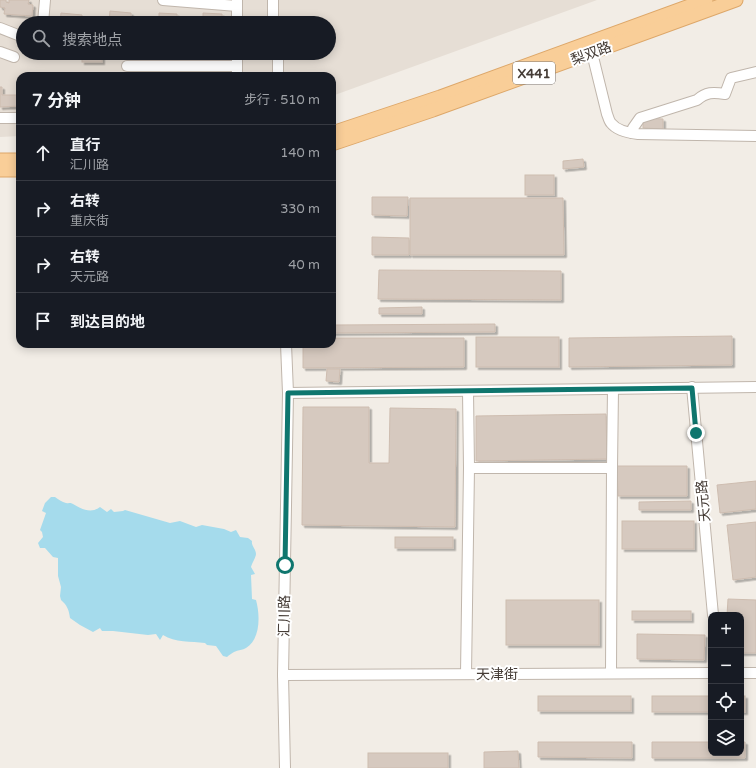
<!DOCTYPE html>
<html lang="zh">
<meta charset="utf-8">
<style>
body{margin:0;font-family:"Varela Round","Noto Sans SC",sans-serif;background:#20242c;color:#f1f3f6}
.controls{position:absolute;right:12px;bottom:12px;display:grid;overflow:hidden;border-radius:8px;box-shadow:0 2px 10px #0003}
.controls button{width:36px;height:36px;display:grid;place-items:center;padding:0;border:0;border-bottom:1px solid #363941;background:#171b24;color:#f1f3f6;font:20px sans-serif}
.stop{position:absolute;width:12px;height:12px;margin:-9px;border:3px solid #0f766e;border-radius:50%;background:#fff}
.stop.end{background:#0f766e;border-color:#fff;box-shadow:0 1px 4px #0008}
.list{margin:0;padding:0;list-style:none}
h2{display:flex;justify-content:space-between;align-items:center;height:52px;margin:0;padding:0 16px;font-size:17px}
h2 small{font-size:13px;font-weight:400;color:#9ea1a6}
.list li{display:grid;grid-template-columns:26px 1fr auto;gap:12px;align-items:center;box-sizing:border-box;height:56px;padding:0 16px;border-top:1px solid #363941}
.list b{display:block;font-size:15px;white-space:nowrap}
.list p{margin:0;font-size:13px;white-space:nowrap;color:#9ea1a6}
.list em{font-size:13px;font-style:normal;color:#9ea1a6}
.icon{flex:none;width:22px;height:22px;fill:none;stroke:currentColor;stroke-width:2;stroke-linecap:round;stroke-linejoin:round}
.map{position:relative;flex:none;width:756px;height:768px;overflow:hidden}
.search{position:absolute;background:#171b24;box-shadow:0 2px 10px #0003;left:16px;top:16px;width:320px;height:44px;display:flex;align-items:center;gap:10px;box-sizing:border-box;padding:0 14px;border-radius:22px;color:#9ea1a6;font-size:15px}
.panel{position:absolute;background:#171b24;box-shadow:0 2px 10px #0003;left:16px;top:72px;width:320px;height:276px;border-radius:12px}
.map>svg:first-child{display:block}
.residential{fill:#e6ded5;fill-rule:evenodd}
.water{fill:#a5dbec}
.building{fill:#d6c9bf;stroke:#cebdb0;filter:url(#shadow)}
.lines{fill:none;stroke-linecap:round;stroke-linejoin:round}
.minor-casing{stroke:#c0b6ac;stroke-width:12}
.major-casing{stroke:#dda769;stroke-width:15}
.minor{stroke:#fff;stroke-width:10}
.major{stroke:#f9ce98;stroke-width:13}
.route{stroke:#0f766e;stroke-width:5}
.labels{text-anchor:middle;stroke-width:4;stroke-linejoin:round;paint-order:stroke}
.shield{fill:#fff;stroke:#7d7672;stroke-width:1}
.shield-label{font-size:13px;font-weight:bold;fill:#453c36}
.street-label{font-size:14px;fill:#453c36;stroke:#fff}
</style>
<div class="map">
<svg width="756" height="768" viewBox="0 0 756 768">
<defs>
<filter id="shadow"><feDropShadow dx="2.5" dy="2.5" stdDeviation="0" flood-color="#0004"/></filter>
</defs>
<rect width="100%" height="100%" fill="#f2ede6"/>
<!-- residential -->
<path class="residential" d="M0 0H597L332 96V76H20V136L0 137ZM23 23H329V53H23Z"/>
<!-- water -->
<path class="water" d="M51 497H55C58 499 62 502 66 503 70 504 69 502 73 504 81 509 91 514 100 507L107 512 111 509 114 512 123 511 125 510 170 523 180 521 196 527 202 525 224 529 231 532 236 530 240 537 248 538 252 541C251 546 256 549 256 554 256 557 252 563 251 567L255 574 251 575 252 599 256 600C260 614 261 639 246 648 243 650 238 650 234 652 232 653 229 655 227 657L223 656 216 646 207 645 205 643C191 641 175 643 163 635L160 640 156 634 148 635 113 631H102L100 628 93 632 80 625 70 618C69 610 67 605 61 600L60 596 61 587 58 576V558L53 557 45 548H40L38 543 43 537 42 532 40 530 46 513 42 511 45 503Z"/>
<!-- building -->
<g class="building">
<path d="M0 0H6V2L9 3V0H29L28 4 33 5 32 16 4 14 5 8 0 7Z"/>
<path d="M110 11 131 13V23H105H109Z"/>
<path d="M61 13 82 15V23H60Z"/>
<path d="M159 13 177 14V23H154H159Z"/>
<path d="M203 13 222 14V23H198H203Z"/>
<rect x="82" y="53" width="20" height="9"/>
<path d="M0 87H2V95H18V87H20V106L0 107Z"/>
<path d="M643 118 663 119V129L643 128Z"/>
<path d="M583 159 584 167 563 169V161Z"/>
<rect x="525" y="175" width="29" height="20"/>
<path d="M372 197H408L407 216 372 215Z"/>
<path d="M410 198H563L564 255H410Z"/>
<path d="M372 237 409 238V255H372Z"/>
<path d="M379 270 561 271V300L378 299Z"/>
<path d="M422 307V314H379V308Z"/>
<path d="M495 324V332L332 333V325Z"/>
<path d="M732 336V365L569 367V338Z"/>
<rect x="476" y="337" width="83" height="30"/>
<path d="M332 338H464V367L303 368V344H332Z"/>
<path d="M327 369H340L339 382 326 381Z"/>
<path d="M303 407H369V463H389L390 408 456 409 455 527 302 525Z"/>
<path d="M606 414 607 459 476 461V416Z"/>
<path d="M617 466H687V496H618Z"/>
<path d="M756 481V509L720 513 717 485Z"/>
<path d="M691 501V510H639V502Z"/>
<rect x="622" y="521" width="72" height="28"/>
<path d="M756 522V577L733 580 727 525Z"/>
<rect x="395" y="537" width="58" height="11"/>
<path d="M728 599 756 600V653H741V615H727Z"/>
<rect x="506" y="600" width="93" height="45"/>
<rect x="632" y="611" width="59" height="9"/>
<path d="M637 634 705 635 704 660 637 659Z"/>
<rect x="538" y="696" width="93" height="15"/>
<rect x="652" y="696" width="59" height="16"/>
<rect x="741" y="696" width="4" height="16"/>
<path d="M538 742H632V758L538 757Z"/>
<path d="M652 742H711V753H741V742H745V758H652Z"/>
<path d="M518 751 519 768H484V752Z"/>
<rect x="368" y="753" width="80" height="15"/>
</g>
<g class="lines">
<defs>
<g id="minor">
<path d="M163 0 237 6"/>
<path d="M237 0V23"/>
<path d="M43 23 45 0"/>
<path d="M273 23V0"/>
<path d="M0 28 23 37"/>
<path d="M0 52 14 57"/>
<path d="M278 53V76"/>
<path d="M592 53 607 114C608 116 609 121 611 123 617 131 629 133 638 134L756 136"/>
<path d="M127 66H237"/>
<path d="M237 76V53"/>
<path d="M0 118H20"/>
<path d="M632 133 633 128 640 118 697 100C706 92 713 92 725 94L731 78 756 72"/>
<path d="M692 387 713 615"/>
<path d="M288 393 756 387"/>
<path d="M469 468H612L613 389"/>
<path d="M611 673 612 468"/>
<path d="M741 673H756"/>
<path d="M466 674 469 468 468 391"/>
<path d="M283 675 711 673"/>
<path d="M285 768 283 675 288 393 286 344"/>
</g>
<g id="major">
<path d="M332 133 440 97 706 0"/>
<path d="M332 144 433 110 736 0"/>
<path d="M0 160H20"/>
<path d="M0 170H20"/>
</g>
</defs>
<!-- minor casing -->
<use href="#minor" class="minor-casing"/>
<!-- major casing -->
<use href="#major" class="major-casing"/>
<!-- minor -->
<use href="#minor" class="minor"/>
<!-- major -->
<use href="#major" class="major"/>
</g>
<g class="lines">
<!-- route -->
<path class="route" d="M285 565 288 393 692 388 696 433"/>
</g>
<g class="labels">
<!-- shield labels -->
<rect class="shield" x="513" y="62" width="42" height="22" rx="3"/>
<g class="shield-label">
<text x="534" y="78">X441</text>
</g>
<!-- street labels -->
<g class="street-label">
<text transform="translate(591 53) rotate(-20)" y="5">梨双路</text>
<text transform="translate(703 501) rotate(-95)" y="5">天元路</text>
<text transform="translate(284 616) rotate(-89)" y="5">汇川路</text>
<text x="497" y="679">天津街</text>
</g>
</g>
</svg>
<div class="controls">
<button>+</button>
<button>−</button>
<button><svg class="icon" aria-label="locate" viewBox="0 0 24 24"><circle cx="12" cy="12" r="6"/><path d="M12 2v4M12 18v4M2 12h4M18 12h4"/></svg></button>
<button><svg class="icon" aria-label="layers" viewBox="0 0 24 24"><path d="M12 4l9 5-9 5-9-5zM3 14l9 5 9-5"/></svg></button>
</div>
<div class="stop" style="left:285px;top:565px"></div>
<div class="stop end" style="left:696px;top:433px"></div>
<div class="search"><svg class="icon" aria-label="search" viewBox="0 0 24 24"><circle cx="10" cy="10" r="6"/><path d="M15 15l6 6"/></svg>搜索地点</div>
<section class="panel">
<h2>7 分钟<small>步行 · 510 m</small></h2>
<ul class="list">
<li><svg class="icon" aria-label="ahead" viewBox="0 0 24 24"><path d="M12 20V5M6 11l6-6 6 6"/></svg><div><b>直行</b><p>汇川路</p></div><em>140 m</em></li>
<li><svg class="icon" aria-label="right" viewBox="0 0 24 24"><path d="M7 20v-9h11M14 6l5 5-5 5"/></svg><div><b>右转</b><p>重庆街</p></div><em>330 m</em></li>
<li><svg class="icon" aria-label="right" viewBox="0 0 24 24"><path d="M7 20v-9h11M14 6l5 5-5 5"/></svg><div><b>右转</b><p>天元路</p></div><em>40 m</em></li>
<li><svg class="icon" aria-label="arrive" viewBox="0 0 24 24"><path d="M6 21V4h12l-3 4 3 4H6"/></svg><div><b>到达目的地</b></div></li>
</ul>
</section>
</div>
